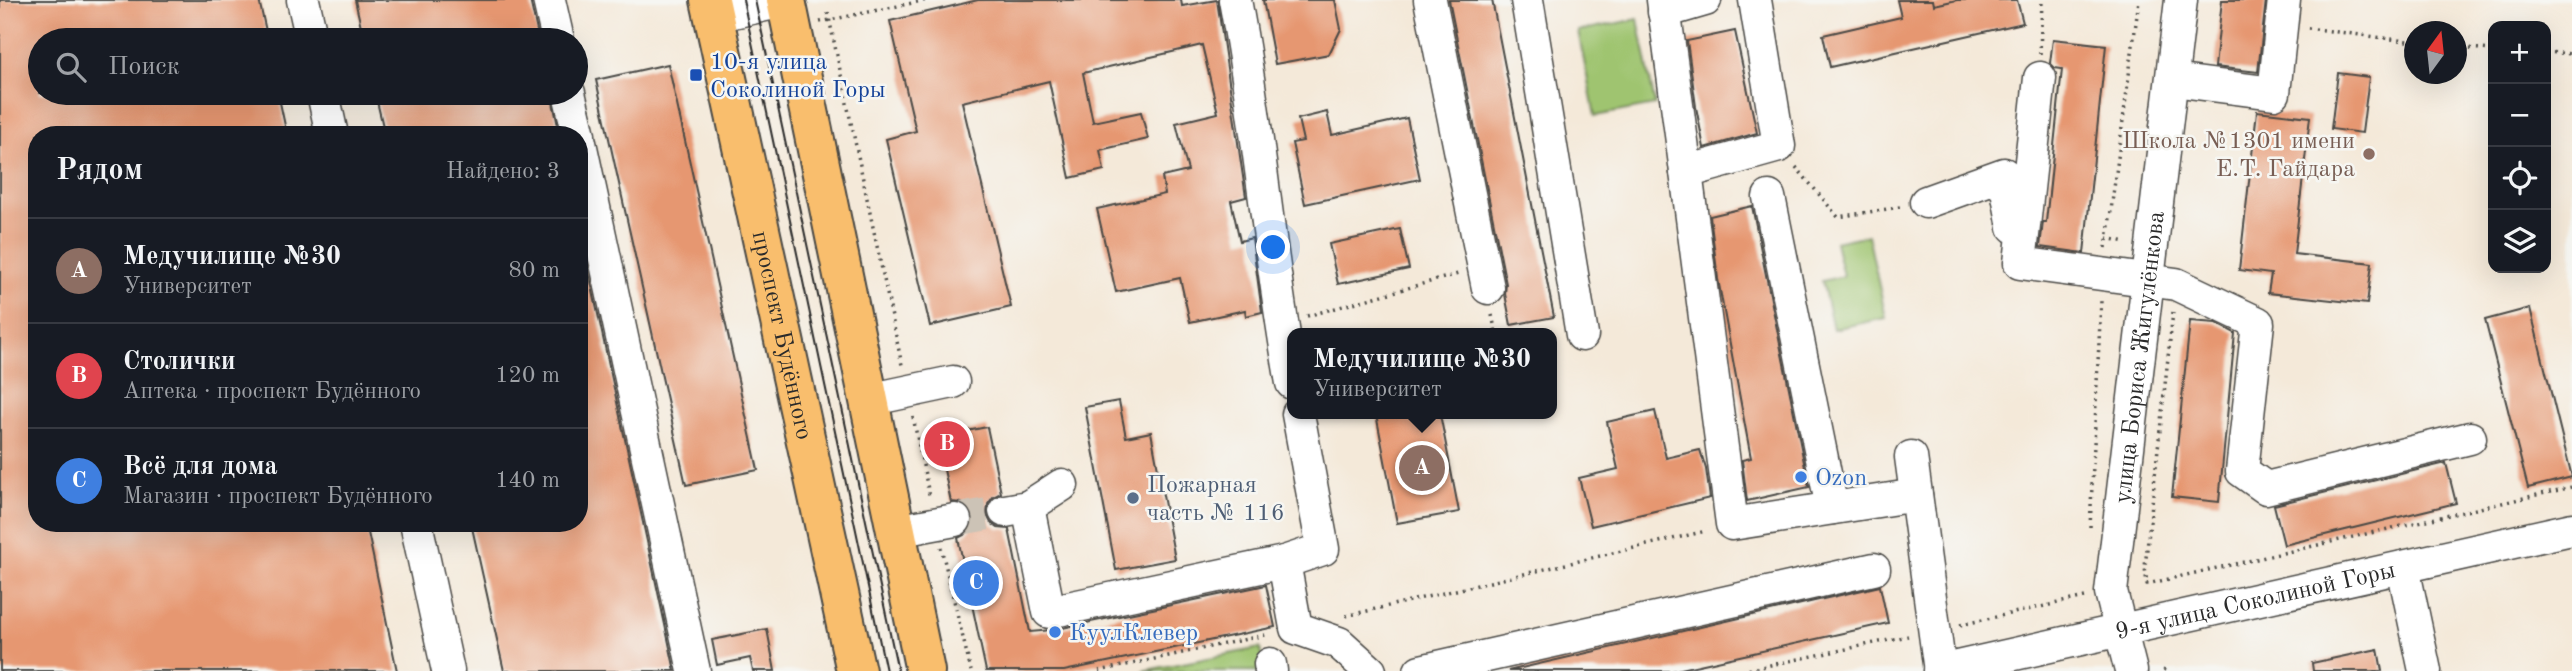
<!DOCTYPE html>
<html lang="ru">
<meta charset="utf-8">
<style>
body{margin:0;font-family:"Old Standard TT",serif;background:#242831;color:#f1f3f6}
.controls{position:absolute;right:21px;top:21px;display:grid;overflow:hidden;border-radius:14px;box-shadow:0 7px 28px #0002}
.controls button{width:63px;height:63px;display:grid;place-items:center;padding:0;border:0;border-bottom:2px solid #363941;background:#171b24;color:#f1f3f6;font:35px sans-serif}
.compass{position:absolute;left:2404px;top:21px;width:63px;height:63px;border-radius:50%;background:#171b24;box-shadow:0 7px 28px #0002;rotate:15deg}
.you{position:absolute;left:1274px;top:248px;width:24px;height:24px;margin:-18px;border:5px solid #fff;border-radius:50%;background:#1a73e8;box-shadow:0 0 0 10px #1a73e833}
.badge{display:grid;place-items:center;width:46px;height:46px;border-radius:50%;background:#d93025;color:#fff;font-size:23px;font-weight:700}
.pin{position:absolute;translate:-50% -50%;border:4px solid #fff;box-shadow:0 2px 7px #0006}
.popup{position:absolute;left:1287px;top:328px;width:270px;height:91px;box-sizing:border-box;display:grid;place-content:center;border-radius:14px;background:#171b24;filter:drop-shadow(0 2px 5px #0005);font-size:23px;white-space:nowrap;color:#9ea1a6}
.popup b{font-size:26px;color:#f1f3f6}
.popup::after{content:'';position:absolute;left:50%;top:100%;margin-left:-14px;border:14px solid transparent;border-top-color:#171b24}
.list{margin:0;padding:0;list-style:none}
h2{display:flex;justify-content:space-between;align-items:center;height:91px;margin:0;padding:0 28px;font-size:30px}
h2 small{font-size:23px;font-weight:400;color:#9ea1a6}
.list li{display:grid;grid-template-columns:46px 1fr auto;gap:21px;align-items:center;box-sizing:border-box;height:105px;padding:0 28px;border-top:2px solid #363941}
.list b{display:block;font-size:26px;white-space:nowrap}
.list p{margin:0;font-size:23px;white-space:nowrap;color:#9ea1a6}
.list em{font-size:23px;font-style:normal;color:#9ea1a6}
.icon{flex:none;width:38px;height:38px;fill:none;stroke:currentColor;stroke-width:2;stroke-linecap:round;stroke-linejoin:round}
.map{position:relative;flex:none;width:2572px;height:671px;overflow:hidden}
.search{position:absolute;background:#171b24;box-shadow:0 7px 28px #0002;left:28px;top:28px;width:560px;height:77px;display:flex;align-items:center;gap:18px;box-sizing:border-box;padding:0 24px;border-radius:38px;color:#9ea1a6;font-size:26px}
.panel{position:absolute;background:#171b24;box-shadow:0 7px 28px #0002;left:28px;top:126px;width:560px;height:406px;border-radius:28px}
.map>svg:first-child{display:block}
.green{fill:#9fc46f;stroke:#65784d;stroke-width:2}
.building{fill:#e69771}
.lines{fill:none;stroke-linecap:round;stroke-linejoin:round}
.minor-tunnel{stroke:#ccc3b6;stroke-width:32;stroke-dasharray:32 16;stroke-linecap:butt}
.minor-casing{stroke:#494845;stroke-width:35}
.major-casing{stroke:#494845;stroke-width:42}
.path{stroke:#494845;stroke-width:3.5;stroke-dasharray:2 5;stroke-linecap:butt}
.minor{stroke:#fff;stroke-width:32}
.major{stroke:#f9be6d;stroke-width:38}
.tram{stroke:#2b2b2b;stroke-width:2}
.transit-dot{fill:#1a4fb4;stroke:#f6f6f2;stroke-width:2.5}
.education-dot{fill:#8d6e63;stroke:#f6f6f2;stroke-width:2.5}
.shop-dot{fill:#3f7fe0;stroke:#f6f6f2;stroke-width:2.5}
.service-dot{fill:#5c6f8a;stroke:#f6f6f2;stroke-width:2.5}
.labels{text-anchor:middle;stroke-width:5;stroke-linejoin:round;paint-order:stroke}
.transit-label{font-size:24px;fill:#164399;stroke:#f6f6f2;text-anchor:start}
.education-label{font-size:24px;fill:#785e54;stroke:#f6f6f2;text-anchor:end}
.street-label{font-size:24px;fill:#2b2b2b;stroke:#f6f6f2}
.shop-label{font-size:24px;fill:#366cbe;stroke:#f6f6f2;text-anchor:start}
.service-label{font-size:24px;fill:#4e5e75;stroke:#f6f6f2;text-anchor:start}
</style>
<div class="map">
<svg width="2572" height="671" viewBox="0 0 2572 671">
<rect width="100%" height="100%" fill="#f6f6f2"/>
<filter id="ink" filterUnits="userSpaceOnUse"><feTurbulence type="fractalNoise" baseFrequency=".0143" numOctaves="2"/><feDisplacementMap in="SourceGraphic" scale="14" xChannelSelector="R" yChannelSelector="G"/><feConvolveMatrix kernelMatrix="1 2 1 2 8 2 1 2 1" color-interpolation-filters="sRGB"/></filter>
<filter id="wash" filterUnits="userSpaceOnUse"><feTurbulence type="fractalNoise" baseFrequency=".00686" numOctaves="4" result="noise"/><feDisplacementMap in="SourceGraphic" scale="28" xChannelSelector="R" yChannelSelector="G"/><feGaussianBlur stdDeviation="1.57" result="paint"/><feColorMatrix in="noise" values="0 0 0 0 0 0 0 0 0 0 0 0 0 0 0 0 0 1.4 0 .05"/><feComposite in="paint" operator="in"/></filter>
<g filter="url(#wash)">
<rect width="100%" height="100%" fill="#f4e9d9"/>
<!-- green -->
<g class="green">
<path d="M1638 19 1655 105 1595 116 1578 31Z"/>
<path d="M1868 235 1886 318 1833 329 1822 281 1843 276 1835 242Z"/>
<path d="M1260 648 1264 671H1142Z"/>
</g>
<g id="blocks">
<!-- building -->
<g class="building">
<path d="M0 0H259L268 40H40V93H278L287 135H37V523H366L397 671H0Z"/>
<path d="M355 0H530L539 40H364Z"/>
<path d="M978 0H1181L1182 6 1217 0 1246 197 1231 201 1240 241 1252 238 1262 312 1246 316 1245 310 1190 322 1180 278 1116 292 1097 209 1165 194 1162 177 1188 171 1176 123 1218 113 1202 45 1083 73 1093 122 1141 112 1148 139 1100 150 1104 170 1070 178 1049 81 962 102 1011 307 930 326 886 139 916 131 890 21Z"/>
<path d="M1263 0H1335L1341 29 1329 54 1275 64Z"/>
<path d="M1449 0H1492L1554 317 1511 325 1505 294 1506 284Z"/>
<path d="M1897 0H1933L1934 5 1957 0H2017L2023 23 1830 67 1823 35 1901 17Z"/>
<path d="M2222 0H2266L2258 72 2215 67Z"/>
<path d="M1735 31 1757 133 1704 148 1696 107 1687 41Z"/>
<path d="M2053 39 2106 45 2084 253 2040 247 2043 222H2046L2062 69 2055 68 2050 63Z"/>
<path d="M668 64 758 470 686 485 596 80Z"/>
<path d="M2338 73 2369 77 2362 133 2331 129Z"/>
<path d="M375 93H551L560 135H385Z"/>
<path d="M2257 111 2310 117 2294 254 2372 263 2367 304 2268 293 2271 274 2239 270Z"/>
<path d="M1327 112 1332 135 1407 118 1420 179 1305 204 1292 143 1303 141 1298 119Z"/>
<path d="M1752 206 1809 487 1747 501 1742 460 1751 458 1718 279 1710 216Z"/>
<path d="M1400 229 1409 269 1338 284 1329 244Z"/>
<path d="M579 254H585L675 671H504L471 523H579Z"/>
<path d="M2530 308 2572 477 2528 488 2485 320Z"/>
<path d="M2190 321 2216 323 2235 333 2219 502 2172 497Z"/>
<path d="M1119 401 1126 437 1151 432 1175 559 1116 570 1085 407Z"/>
<path d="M1655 411 1666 458 1700 450 1706 469 1710 498 1591 526 1579 478 1618 469 1607 422Z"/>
<path d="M1376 414H1440L1459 512 1397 523Z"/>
<path d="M987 427 1001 493 993 497 988 504 987 515 991 523 998 528 1009 529 1030 632 1053 630 1266 585 1275 627 1064 671H986L958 538 966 534 972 527 973 516 968 508 962 503 951 502 937 437Z"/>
<path d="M2446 463 2456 503 2284 545 2274 505Z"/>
<path d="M1880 586 1888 623 1672 671H1508Z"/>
<path d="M767 629 775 671H753L750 658 717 665 712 640Z"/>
<path d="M2378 649 2382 671H2313L2312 663Z"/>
</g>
</g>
</g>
<g filter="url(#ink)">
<use href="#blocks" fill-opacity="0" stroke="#494845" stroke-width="2"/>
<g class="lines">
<!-- minor-tunnel -->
<path class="minor-tunnel" d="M955 520 1005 511"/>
<defs>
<g id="minor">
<path d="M303 0 312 40"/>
<path d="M549 0 558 40"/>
<path d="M1235 0C1259 127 1269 256 1292 383"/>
<path d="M1430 0 1488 288"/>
<path d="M1527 0 1582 335"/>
<path d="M1663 0 1686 172 1779 146 1755 0"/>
<path d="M1664 12 1705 0"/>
<path d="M714 16 789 0"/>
<path d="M2040 78 2020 263 2176 284 2258 323 2242 471 2266 488 2470 438"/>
<path d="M2172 80 2274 93 2284 0"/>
<path d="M323 93 332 135"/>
<path d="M569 93 579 135"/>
<path d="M579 138 694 671"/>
<path d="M1686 172 1732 524 1916 495"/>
<path d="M1769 197 1832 508"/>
<path d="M1926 202 2004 174 2014 227"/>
<path d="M868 400 953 382"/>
<path d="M1911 457 1940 671"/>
<path d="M1028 507 1062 485"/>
<path d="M1005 511 1028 507 1049 612 1284 562 1296 628 1339 643 1370 671"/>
<path d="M416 523 448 671"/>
<path d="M896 531 955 520"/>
<path d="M1284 562 1323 549 1298 414"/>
<path d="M2403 567 2425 671"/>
<path d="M1270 664 1271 671"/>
<path d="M1420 671 1874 569"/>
<path id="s1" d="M1939 671 2572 529"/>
<path id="s2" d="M2131 671 2111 592 2181 0"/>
</g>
<g id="major">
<path id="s3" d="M710 0 856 671"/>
<path d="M786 0 925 671"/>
</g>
</defs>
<!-- minor casing -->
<use href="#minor" class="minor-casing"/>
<!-- major casing -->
<use href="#major" class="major-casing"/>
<!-- path -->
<g class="path">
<path d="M828 13 902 365"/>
<path d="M820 22 927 0"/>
<path d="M2308 28 2414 42"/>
<path d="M2456 47 2493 50"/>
<path d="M2546 52 2572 54"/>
<path d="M2040 54 2042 0"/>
<path d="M1796 167 1838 217 1900 207"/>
<path d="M2107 238 2126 242"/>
<path d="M2106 248 2139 0"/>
<path d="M2173 312 2145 567 2147 584 2572 487"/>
<path d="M1492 315 1496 333"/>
<path d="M1307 316 1458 274"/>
<path d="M913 417 930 499"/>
<path d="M2090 527 2101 301"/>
<path d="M941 547 971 671"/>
<path d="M1346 616 1706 531"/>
<path d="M1960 625 2085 597"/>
<path d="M1099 671 1270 634"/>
<path d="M1742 671 1908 636"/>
<path d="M2164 671 2166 667"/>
</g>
<!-- minor -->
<use href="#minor" class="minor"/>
<!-- major -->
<use href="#major" class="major"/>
<!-- tram -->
<g class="tram">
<path d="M743 0 886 671"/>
<path d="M755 0 898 671"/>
</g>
</g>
</g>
<!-- markers -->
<rect class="transit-dot" x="689" y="68" width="14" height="14" rx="3.5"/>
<circle class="education-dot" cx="2369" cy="154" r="7"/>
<g class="shop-dot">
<circle cx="1801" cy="477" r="7"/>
<circle cx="1055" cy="632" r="7"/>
</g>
<circle class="service-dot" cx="1133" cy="498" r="7"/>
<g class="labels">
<!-- transit labels -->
<g class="transit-label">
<text x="710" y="69">10-я улица<tspan x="710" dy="28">Соколиной Горы</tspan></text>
</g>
<!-- education labels -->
<g class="education-label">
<text x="2355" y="148">Школа №1301 имени<tspan x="2355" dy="28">Е.Т. Гайдара</tspan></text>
</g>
<!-- street labels -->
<g class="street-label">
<text dy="8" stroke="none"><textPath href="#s3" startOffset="343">проспект Будённого</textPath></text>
<text dy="8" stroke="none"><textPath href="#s2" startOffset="318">улица Бориса Жигулёнкова</textPath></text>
<text dy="8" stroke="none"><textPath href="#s1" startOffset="324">9-я улица Соколиной Горы</textPath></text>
</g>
<!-- shop labels -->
<g class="shop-label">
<text x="1815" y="485">Ozon</text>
<text x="1069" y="640">КуулКлевер</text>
</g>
<!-- service labels -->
<g class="service-label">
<text x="1147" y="492">Пожарная<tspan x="1147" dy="28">часть № 116</tspan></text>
</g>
</g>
</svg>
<div class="controls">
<button>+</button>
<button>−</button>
<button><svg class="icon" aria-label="locate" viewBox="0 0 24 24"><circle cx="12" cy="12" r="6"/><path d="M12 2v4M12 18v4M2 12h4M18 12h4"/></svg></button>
<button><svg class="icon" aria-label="layers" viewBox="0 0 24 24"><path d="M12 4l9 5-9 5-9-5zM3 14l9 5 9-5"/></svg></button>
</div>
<svg class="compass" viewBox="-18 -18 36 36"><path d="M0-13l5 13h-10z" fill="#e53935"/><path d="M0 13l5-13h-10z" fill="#9ea1a6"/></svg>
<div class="you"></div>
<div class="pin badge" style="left:1422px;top:468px;background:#8d6e63">A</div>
<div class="popup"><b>Медучилище №30</b>Университет</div>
<div class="pin badge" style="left:947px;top:444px;background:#e0444e">B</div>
<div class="pin badge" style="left:976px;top:583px;background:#3f7fe0">C</div>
<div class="search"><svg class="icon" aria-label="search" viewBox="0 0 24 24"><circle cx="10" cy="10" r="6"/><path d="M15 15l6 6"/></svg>Поиск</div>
<section class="panel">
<h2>Рядом<small>Найдено: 3</small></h2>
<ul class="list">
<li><span class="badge" style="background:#8d6e63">A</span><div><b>Медучилище №30</b><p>Университет</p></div><em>80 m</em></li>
<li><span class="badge" style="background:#e0444e">B</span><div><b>Столички</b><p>Аптека · проспект Будённого</p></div><em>120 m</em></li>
<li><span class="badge" style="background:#3f7fe0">C</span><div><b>Всё для дома</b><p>Магазин · проспект Будённого</p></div><em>140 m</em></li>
</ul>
</section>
</div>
